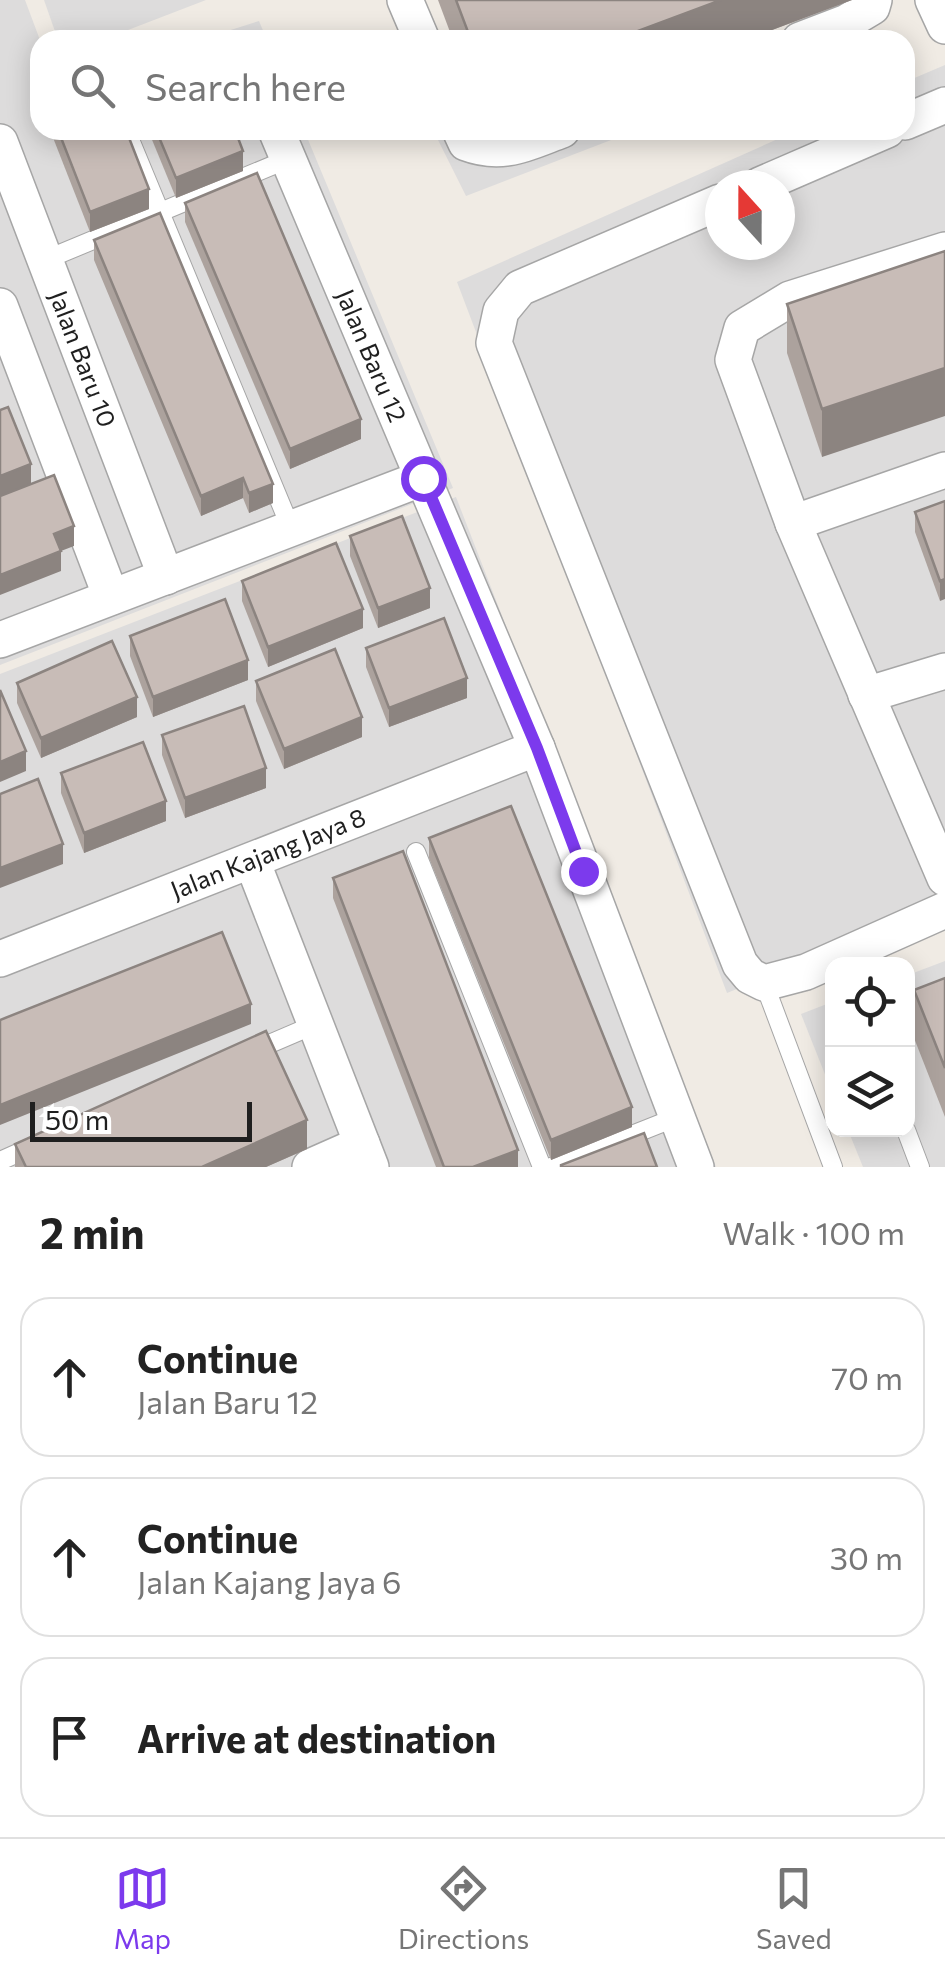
<!DOCTYPE html>
<meta charset="utf-8">
<style>
body{margin:0;font-family:Commissioner,sans-serif;background:#f2f2f2;color:#222}
.controls{position:absolute;right:30px;bottom:30px;display:grid;overflow:hidden;border-radius:20px;box-shadow:0 5px 25px #0003}
.controls button{width:90px;height:90px;display:grid;place-items:center;padding:0;border:0;border-bottom:2px solid #e0e0e0;background:#fff;color:#222;font:50px sans-serif}
.compass{position:absolute;left:705px;top:170px;width:90px;height:90px;border-radius:50%;background:#fff;box-shadow:0 5px 25px #0003;rotate:339deg}
.scale{position:absolute;left:30px;bottom:25px;width:222px;box-sizing:border-box;padding-left:10px;border:5px solid #1f1f1f;border-top:0;font-size:28px;line-height:35px;white-space:nowrap;color:#1f1f1f;-webkit-text-stroke:8px #fff;paint-order:stroke}
.stop{position:absolute;width:30px;height:30px;margin:-22px;border:8px solid #7c3aed;border-radius:50%;background:#fff}
.stop.end{background:#7c3aed;border-color:#fff;box-shadow:0 2px 10px #0008}
.list{margin:0;padding:0;list-style:none}
h2{display:flex;justify-content:space-between;align-items:center;height:130px;margin:0;padding:0 40px;font-size:42px}
h2 small{font-size:32px;font-weight:400;color:#767676}
.list li{display:grid;grid-template-columns:65px 1fr auto;gap:30px;align-items:center;box-sizing:border-box;height:160px;margin:0 20px 20px;padding:0 20px;border:2px solid #e0e0e0;border-radius:30px}
.list b{display:block;font-size:38px;white-space:nowrap}
.list p{margin:0;font-size:32px;white-space:nowrap;color:#767676}
.list em{font-size:32px;font-style:normal;color:#767676}
.icon{flex:none;width:55px;height:55px;fill:none;stroke:currentColor;stroke-width:2;stroke-linecap:round;stroke-linejoin:round}
.map{position:relative;flex:none;width:945px;height:1167px;overflow:hidden}
.search{position:absolute;background:#fff;box-shadow:0 5px 25px #0003;left:30px;right:30px;top:30px;height:110px;display:flex;align-items:center;gap:25px;box-sizing:border-box;padding:0 35px;border-radius:30px;color:#767676;font-size:38px}
.sheet{height:670px;background:#fff}
nav{display:flex;justify-content:space-around;align-items:center;box-sizing:border-box;height:140px;border-top:2px solid #e0e0e0;background:#fff;font-size:28px;color:#767676}
nav a{display:grid;justify-items:center;gap:5px}
nav .on{color:#7c3aed}
.map>svg:first-child{display:block}
.residential{fill:#dddcdc;fill-rule:evenodd}
.lines{fill:none;stroke-linecap:round;stroke-linejoin:round}
.lane-casing{stroke:#a6a6a6;stroke-width:20}
.street-casing{stroke:#a6a6a6;stroke-width:38}
.lane{stroke:#fff;stroke-width:18}
.street{stroke:#fff;stroke-width:35}
.wall{fill:#aca29d}
.shaded-wall{fill:#8c8480}
.building{fill:#c8bcb7;stroke:#8c8480;stroke-width:2.5}
.route{stroke:#7c3aed;stroke-width:12}
.labels{text-anchor:middle;stroke-width:8;stroke-linejoin:round;paint-order:stroke}
.street-label{font-size:25px;fill:#1f1f1f;stroke:#fff}
</style>
<div class="map">
<svg width="945" height="1167" viewBox="0 0 945 1167">
<rect width="100%" height="100%" fill="#f0ebe4"/>
<!-- residential -->
<g class="residential">
<path d="M0 0H25L40 40V130H304L453 488 0 665Z"/>
<path d="M44 0H206L102 40H58Z"/>
<path d="M259 21 267 40H199Z"/>
<path d="M945 65V904L727 993 457 282 798 130H905V82ZM720 185H780V245H720Z"/>
<path d="M433 130H637L466 196Z"/>
<path d="M456 497 716 1167H0V674Z"/>
<path d="M945 961V1167H863L848 1130H908V975Z"/>
<path d="M832 1002V1092L801 1014Z"/>
</g>
<g class="lines">
<defs>
<g id="lane">
<path d="M126 130 292 531"/>
<path d="M45 260 288 159"/>
<path d="M416 852 542 1167"/>
<path d="M764 983 833 1167"/>
<path d="M908 1022 945 1006"/>
<path d="M253 1051 316 1024"/>
<path d="M906 1130 920 1167"/>
<path d="M0 1161 36 1145"/>
<path d="M551 1167 677 1117"/>
</g>
<g id="street">
<path d="M405 0 422 40"/>
<path d="M933 0 945 26"/>
<path d="M800 40 847 22 872 7 874 0"/>
<path d="M905 122 945 105"/>
<path id="s1" d="M276 130 537 748 696 1167"/>
<path d="M460 130 466 143C503 157 527 143 562 130"/>
<path id="s2" d="M0 142 166 577"/>
<path d="M760 185 887 130"/>
<path d="M720 202 520 288 501 311 494 343 740 964 750 976 764 983 806 972 945 910"/>
<path d="M945 250 790 299 742 328 733 360 793 523 945 878"/>
<path d="M0 306 111 597"/>
<path d="M793 523 945 470"/>
<path d="M0 640 423 478"/>
<path d="M866 695 945 671"/>
<path d="M252 861 371 1167"/>
<path id="s3" d="M0 959 537 748"/>
<path d="M310 1167 362 1144"/>
</g>
</defs>
<!-- lane casing -->
<use href="#lane" class="lane-casing"/>
<!-- street casing -->
<use href="#street" class="street-casing"/>
<!-- lane -->
<use href="#lane" class="lane"/>
<!-- street -->
<use href="#street" class="street"/>
</g>
<!-- wall -->
<g class="wall">
<path d="M438 0H852L745 40H453Z"/>
<path d="M50 130H126L149 209 90 232Z"/>
<path d="M148 130H235L243 171 176 198Z"/>
<path d="M185 203 361 439 290 469 185 222Z"/>
<path d="M94 240 273 503 249 513 243 498 201 516 94 260Z"/>
<path d="M945 251 822 457 787 353V304Z"/>
<path d="M945 501 940 601 915 532V512Z"/>
<path d="M350 536 430 608 378 628 350 556Z"/>
<path d="M242 581 363 628 268 667 242 601Z"/>
<path d="M130 636 248 680 153 717 130 656Z"/>
<path d="M366 648 467 698 389 727 366 667Z"/>
<path d="M256 681 362 737 284 769 256 701Z"/>
<path d="M17 683 137 717 41 758 17 703Z"/>
<path d="M162 735 266 788 185 818 162 755Z"/>
<path d="M61 773 166 821 84 853 61 793Z"/>
<path d="M429 838 632 1127 551 1160 429 858Z"/>
<path d="M333 878 518 1167H436L333 898Z"/>
<path d="M945 978V1117L914 1038V990Z"/>
<path d="M15 1144 307 1149 266 1167H15Z"/>
</g>
<!-- shaded-wall -->
<g class="shaded-wall">
<path d="M721 0H852L745 40H614Z"/>
<path d="M489 130H503L489 135Z"/>
<path d="M243 151V171L176 198V178Z"/>
<path d="M149 189V209L90 232V212Z"/>
<path d="M945 368V416L822 457V409Z"/>
<path d="M361 419V439L290 469V449Z"/>
<path d="M31 464V484L0 496V476Z"/>
<path d="M243 478V498L201 516V496Z"/>
<path d="M273 484V503L249 513V493Z"/>
<path d="M74 526V546L61 551V571L0 595V575L54 534Z"/>
<path d="M945 579V599L940 601V581Z"/>
<path d="M430 588V608L378 628V608Z"/>
<path d="M363 609V628L268 667V647Z"/>
<path d="M248 660V680L153 717V697Z"/>
<path d="M467 678V698L389 727V708Z"/>
<path d="M137 697V717L41 758V738Z"/>
<path d="M362 717V737L284 769V749Z"/>
<path d="M26 751V771L0 782V762Z"/>
<path d="M266 768V788L185 818V798Z"/>
<path d="M166 801V821L84 853V833Z"/>
<path d="M63 844V864L0 888V868Z"/>
<path d="M251 1004V1024L0 1125V1105Z"/>
<path d="M632 1107V1127L551 1160V1140Z"/>
<path d="M307 1120V1149L266 1167H202Z"/>
<path d="M518 1150V1167H473Z"/>
</g>
<!-- building -->
<g class="building">
<path d="M456 0H721L614 40H471Z"/>
<path d="M58 130H126L149 189 90 212Z"/>
<path d="M156 130H235L243 151 176 178Z"/>
<path d="M257 173 361 419 290 449 185 203Z"/>
<path d="M160 213 273 484 249 493 243 478 201 496 94 240Z"/>
<path d="M945 251V368L822 409 787 304Z"/>
<path d="M8 407 31 464 0 476V410Z"/>
<path d="M54 475 74 526 54 534 61 551 0 575V496Z"/>
<path d="M945 501V579L940 581 915 512Z"/>
<path d="M402 516 430 588 378 608 350 536Z"/>
<path d="M336 543 363 609 268 647 242 581Z"/>
<path d="M225 599 248 660 153 697 130 636Z"/>
<path d="M444 618 467 678 389 708 366 648Z"/>
<path d="M112 641 137 697 41 738 17 683Z"/>
<path d="M335 649 362 717 284 749 256 681Z"/>
<path d="M0 690 26 751 0 762Z"/>
<path d="M244 706 266 768 185 798 162 735Z"/>
<path d="M143 742 166 801 84 833 61 773Z"/>
<path d="M38 779 63 844 0 868V794Z"/>
<path d="M511 806 632 1107 551 1140 429 838Z"/>
<path d="M403 851 518 1150 473 1167H444L333 878Z"/>
<path d="M222 932 251 1004 0 1105V1020Z"/>
<path d="M945 978V1068L914 990Z"/>
<path d="M266 1031 307 1120 202 1167H26L15 1144Z"/>
<path d="M644 1133 657 1167H561V1165Z"/>
</g>
<g class="lines">
<!-- route -->
<path class="route" d="M423 478 537 748 583 871"/>
</g>
<g class="labels">
<!-- street labels -->
<g class="street-label">
<text dy="9" stroke="none"><textPath href="#s1" startOffset="245">Jalan Baru 12</textPath></text>
<text dy="9" stroke="none"><textPath href="#s2" startOffset="232">Jalan Baru 10</textPath></text>
<text dy="9" stroke="none"><textPath href="#s3" startOffset="288">Jalan Kajang Jaya 8</textPath></text>
</g>
</g>
</svg>
<div class="controls">
<button><svg class="icon" aria-label="locate" viewBox="0 0 24 24"><circle cx="12" cy="12" r="6"/><path d="M12 2v4M12 18v4M2 12h4M18 12h4"/></svg></button>
<button><svg class="icon" aria-label="layers" viewBox="0 0 24 24"><path d="M12 4l9 5-9 5-9-5zM3 14l9 5 9-5"/></svg></button>
</div>
<svg class="compass" viewBox="-18 -18 36 36"><path d="M0-13l5 13h-10z" fill="#e53935"/><path d="M0 13l5-13h-10z" fill="#767676"/></svg>
<div class="scale">50 m</div>
<div class="stop" style="left:423px;top:478px"></div>
<div class="stop end" style="left:583px;top:871px"></div>
<div class="search"><svg class="icon" aria-label="search" viewBox="0 0 24 24"><circle cx="10" cy="10" r="6"/><path d="M15 15l6 6"/></svg>Search here</div>
</div>
<section class="sheet">
<h2>2 min<small>Walk · 100 m</small></h2>
<ul class="list">
<li><svg class="icon" aria-label="ahead" viewBox="0 0 24 24"><path d="M12 20V5M6 11l6-6 6 6"/></svg><div><b>Continue</b><p>Jalan Baru 12</p></div><em>70 m</em></li>
<li><svg class="icon" aria-label="ahead" viewBox="0 0 24 24"><path d="M12 20V5M6 11l6-6 6 6"/></svg><div><b>Continue</b><p>Jalan Kajang Jaya 6</p></div><em>30 m</em></li>
<li><svg class="icon" aria-label="arrive" viewBox="0 0 24 24"><path d="M6 21V4h12l-3 4 3 4H6"/></svg><div><b>Arrive at destination</b></div></li>
</ul>
</section>
<nav>
<a class="on"><svg class="icon" aria-label="map" viewBox="0 0 24 24"><path d="M3 6l6-2 6 2 6-2v14l-6 2-6-2-6 2zM9 4v14M15 6v14"/></svg>Map</a>
<a><svg class="icon" aria-label="directions" viewBox="0 0 24 24"><path d="M12 3l9 9-9 9-9-9zM9 14v-3h6M13 9l2 2-2 2"/></svg>Directions</a>
<a><svg class="icon" aria-label="saved" viewBox="0 0 24 24"><path d="M7 4h10v16l-5-4-5 4z"/></svg>Saved</a>
</nav>
